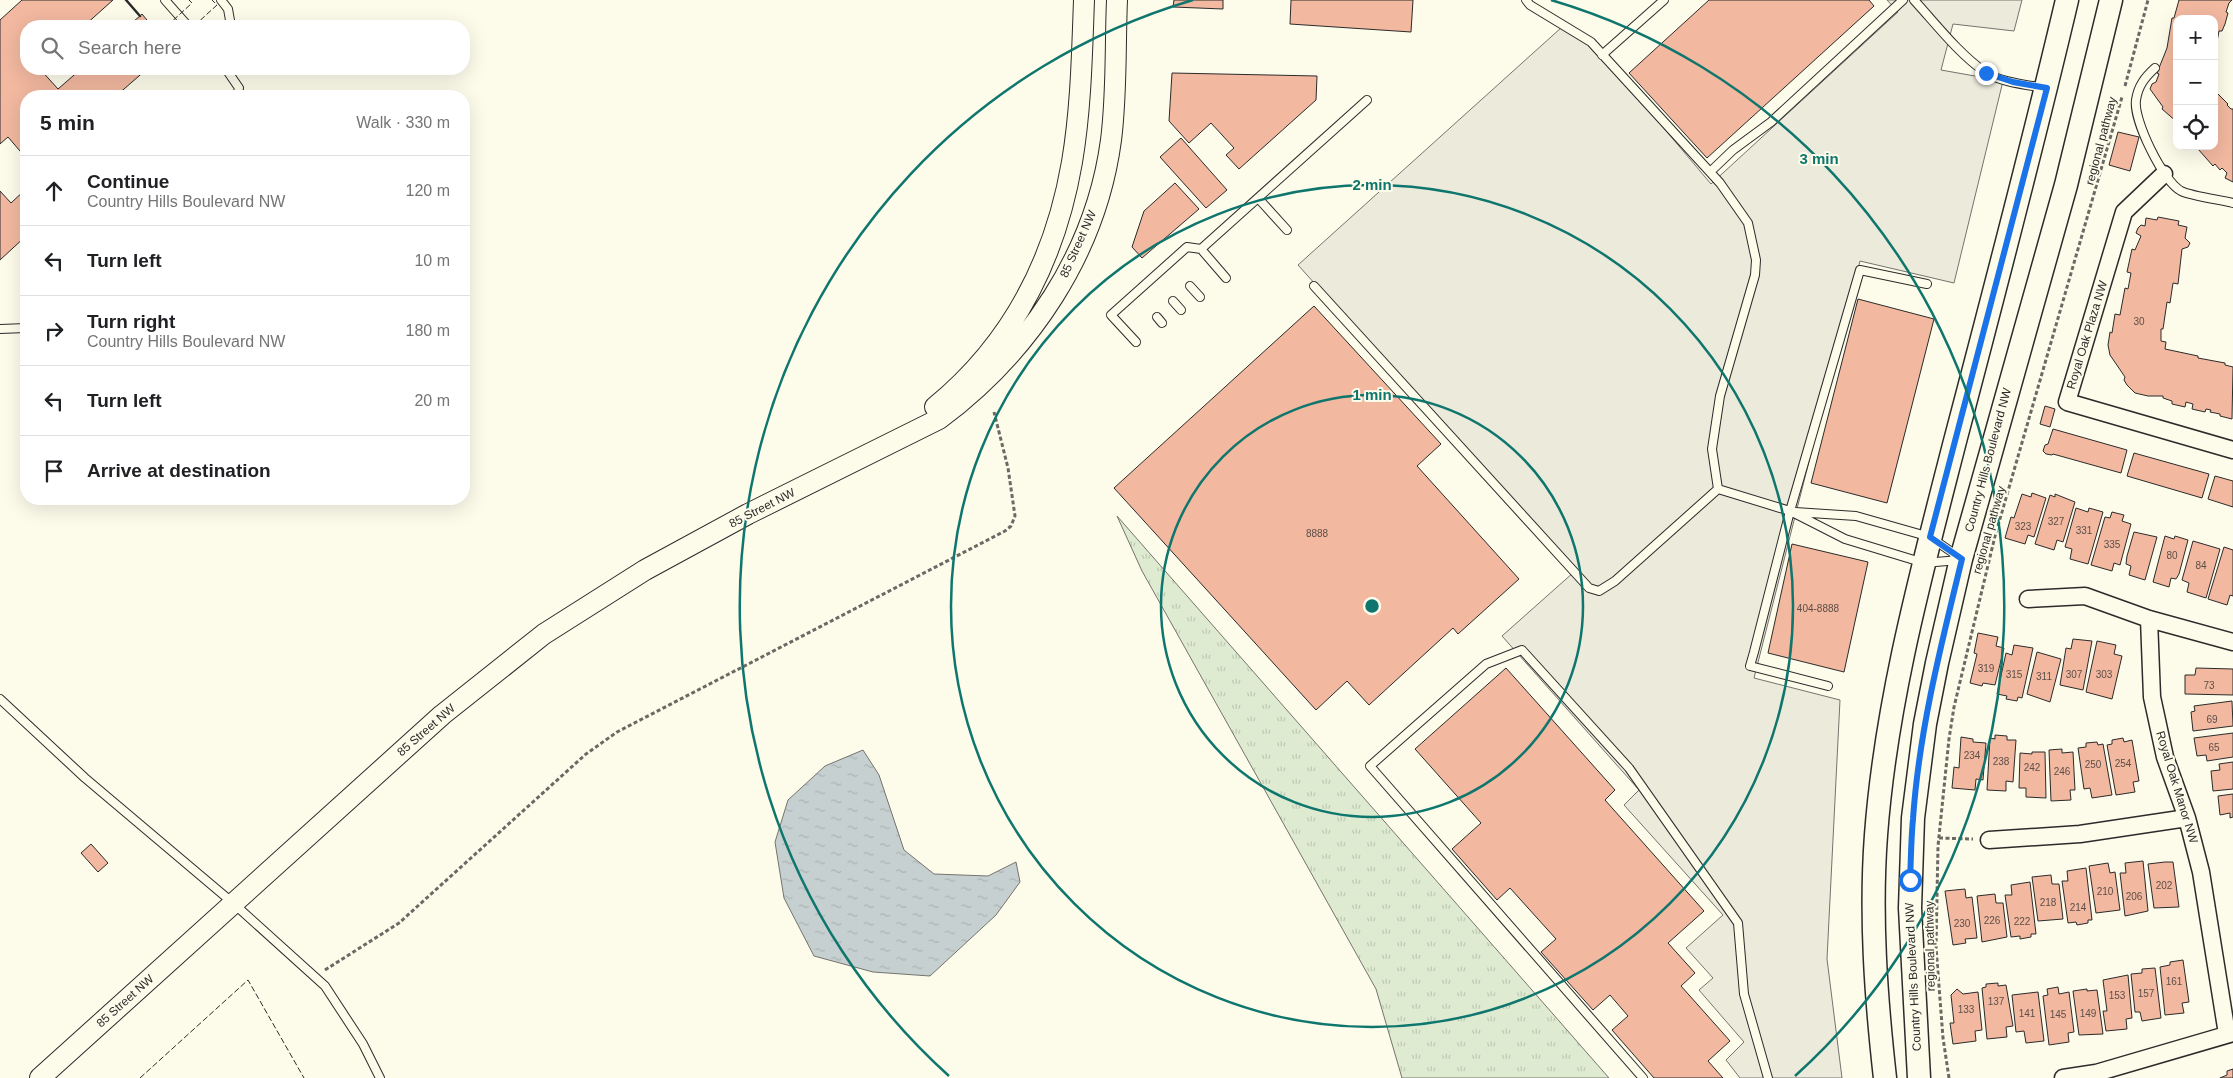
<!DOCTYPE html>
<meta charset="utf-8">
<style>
body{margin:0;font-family:Helvetica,sans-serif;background:#f6f6f6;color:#202124}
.controls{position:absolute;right:15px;top:15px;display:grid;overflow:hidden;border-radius:10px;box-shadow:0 5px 20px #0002}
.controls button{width:45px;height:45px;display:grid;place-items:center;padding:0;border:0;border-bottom:1px solid #e0e0e0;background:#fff;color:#202124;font:25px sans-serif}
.stop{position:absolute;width:15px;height:15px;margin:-11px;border:4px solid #1a73e8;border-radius:50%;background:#fff}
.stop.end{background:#1a73e8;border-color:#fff;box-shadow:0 1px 5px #0008}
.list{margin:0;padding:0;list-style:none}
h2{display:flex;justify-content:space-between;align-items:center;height:65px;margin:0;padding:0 20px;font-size:21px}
h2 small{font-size:16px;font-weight:400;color:#757577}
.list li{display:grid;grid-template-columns:32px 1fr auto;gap:15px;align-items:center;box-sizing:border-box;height:70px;padding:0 20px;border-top:1px solid #e0e0e0}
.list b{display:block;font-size:19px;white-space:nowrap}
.list p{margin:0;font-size:16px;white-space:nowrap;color:#757577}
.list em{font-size:16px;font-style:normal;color:#757577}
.icon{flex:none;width:28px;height:28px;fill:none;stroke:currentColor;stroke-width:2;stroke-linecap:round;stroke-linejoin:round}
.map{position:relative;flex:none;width:2233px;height:1078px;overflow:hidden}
.search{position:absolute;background:#fff;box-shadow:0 5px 20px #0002;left:20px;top:20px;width:450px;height:55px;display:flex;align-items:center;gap:12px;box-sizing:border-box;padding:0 18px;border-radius:20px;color:#757577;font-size:19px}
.panel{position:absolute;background:#fff;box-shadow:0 5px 20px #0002;left:20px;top:90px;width:450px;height:415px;border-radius:20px}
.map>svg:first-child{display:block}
.grass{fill:url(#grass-tufts);stroke:#74746e}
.parking{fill:#eceadb;stroke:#74746e}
.water{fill:url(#water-ripples);stroke:#74746e}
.building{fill:#f2b8a0;stroke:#2b2b2b}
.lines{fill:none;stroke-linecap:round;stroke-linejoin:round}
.service-casing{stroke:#2b2b2b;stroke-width:10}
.minor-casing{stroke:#2b2b2b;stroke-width:19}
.tertiary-casing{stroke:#2b2b2b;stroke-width:22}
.secondary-casing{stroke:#2b2b2b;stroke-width:25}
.path{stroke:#6a6964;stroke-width:3;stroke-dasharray:4 2.5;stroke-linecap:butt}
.service{stroke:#fdfbea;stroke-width:8}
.minor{stroke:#fdfbea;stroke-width:16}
.tertiary{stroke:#fdfbea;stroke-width:20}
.secondary{stroke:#fdfbea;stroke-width:22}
.fence{stroke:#2b2b2b;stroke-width:1;stroke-dasharray:6 2.5;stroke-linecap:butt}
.wall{stroke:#2b2b2b;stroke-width:2.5}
.route{stroke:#1a73e8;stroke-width:6}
.ring{fill:none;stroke:#0f766e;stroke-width:2.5}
.labels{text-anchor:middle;stroke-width:4;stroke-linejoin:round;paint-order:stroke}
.number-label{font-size:10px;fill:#5d4e48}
.street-label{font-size:12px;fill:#2b2b2b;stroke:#fdfbea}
.centre{fill:#0f766e;stroke:#fdfbea;stroke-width:2.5}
.ring-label{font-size:15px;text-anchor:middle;font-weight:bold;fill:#0f766e;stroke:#fdfbea;stroke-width:4;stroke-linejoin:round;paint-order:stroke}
</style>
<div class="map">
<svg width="2233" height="1078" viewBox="0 0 2233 1078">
<defs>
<pattern id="grass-tufts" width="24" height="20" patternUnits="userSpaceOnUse" patternTransform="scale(1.25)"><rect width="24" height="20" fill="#deebd1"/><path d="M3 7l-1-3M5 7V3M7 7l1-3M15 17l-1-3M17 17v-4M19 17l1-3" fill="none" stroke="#bfcab4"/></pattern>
<pattern id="water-ripples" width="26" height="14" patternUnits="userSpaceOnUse" patternTransform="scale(1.25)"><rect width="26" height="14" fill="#c7d0d0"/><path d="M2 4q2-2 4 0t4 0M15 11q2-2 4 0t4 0" fill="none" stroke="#abb3b3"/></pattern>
</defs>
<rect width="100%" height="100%" fill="#fdfbea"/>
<path class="grass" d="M 1117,516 L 1609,1078 L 1402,1078 L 1376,989 L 1142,571 Z"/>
<path class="parking" d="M 1887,0 L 2022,0 L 2014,31 L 1953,24 L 1941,70 L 2003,81 L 1954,283 L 1860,261 L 1754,678 L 1840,700 L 1827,959 L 1842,1078 L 1740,1078 L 1726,1060 L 1744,1042 L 1699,990 L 1713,978 L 1686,948 L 1723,915 L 1624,805 L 1639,790 L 1502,636 L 1574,572 L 1298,265 L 1562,27 L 1591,42 L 1711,184 L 1898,12 Z"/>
<path class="water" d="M 863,750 L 879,775 L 904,850 L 934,874 L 988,876 L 1016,862 L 1020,882 L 996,915 L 930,976 L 873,972 L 814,956 L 784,898 L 775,842 L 788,800 L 825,766 Z"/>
<path class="building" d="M 22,0 L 113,0 L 84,26 L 26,26 L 26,69 L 40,69 L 58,89 L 81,69 L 147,69 L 116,96 L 26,96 L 26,158 L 8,137 L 0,144 L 0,20 Z
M 1174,0 L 1223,0 L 1223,9 L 1173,7 Z
M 1291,0 L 1413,0 L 1411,32 L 1290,24 Z
M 1709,0 L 1869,0 L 1874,6 L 1707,158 L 1629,73 Z
M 2179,0 L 2232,0 L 2229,3 L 2226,12 L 2228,13 L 2225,24 L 2222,31 L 2219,31 L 2215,52 L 2214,19 L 2177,19 L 2177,122 L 2162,109 L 2163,107 L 2150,89 L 2152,84 L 2156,82 L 2159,74 L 2157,73 L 2167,48 L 2172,18 L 2174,18 Z
M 142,14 L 152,26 L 128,26 L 140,16 Z
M 1172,73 L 1317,76 L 1316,100 L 1239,169 L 1226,155 L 1234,148 L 1211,123 L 1189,143 L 1169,121 Z
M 2214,90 L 2228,104 L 2227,105 L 2231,109 L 2233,109 L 2233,182 L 2225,178 L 2227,173 L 2222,168 L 2220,170 L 2215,164 L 2213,166 L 2198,149 L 2199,146 L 2214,146 Z
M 2118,132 L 2139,137 L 2130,171 L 2109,165 Z
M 1181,138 L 1227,190 L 1206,208 L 1160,157 Z
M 1175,183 L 1199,209 L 1142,258 L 1132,247 L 1144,211 Z
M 26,189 L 26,236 L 0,260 L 0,191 L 11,203 Z
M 2158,217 L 2179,221 L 2178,225 L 2187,227 L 2185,238 L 2190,243 L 2188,247 L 2182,249 L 2178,284 L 2173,283 L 2170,303 L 2167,302 L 2163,329 L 2161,329 L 2161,341 L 2166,342 L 2165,349 L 2198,356 L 2198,358 L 2225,363 L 2225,365 L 2233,367 L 2232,419 L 2220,416 L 2220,414 L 2210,412 L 2211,410 L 2206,409 L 2205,412 L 2192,409 L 2193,404 L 2186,402 L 2185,407 L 2172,404 L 2172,401 L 2163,398 L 2163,396 L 2148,396 L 2135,393 L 2127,385 L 2124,380 L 2125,377 L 2110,355 L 2108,345 L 2110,332 L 2112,333 L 2115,314 L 2120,315 L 2125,288 L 2128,289 L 2131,273 L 2127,272 L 2132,249 L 2135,250 L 2141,236 L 2136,233 L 2138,228 L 2141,225 L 2145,226 L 2146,218 L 2157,220 Z
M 1858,299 L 1934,319 L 1887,503 L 1811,483 Z
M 1314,306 L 1441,444 L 1417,466 L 1519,579 L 1458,634 L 1453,628 L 1369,705 L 1347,681 L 1316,710 L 1114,488 Z
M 2045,406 L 2055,409 L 2050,427 L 2040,424 Z
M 2053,429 L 2127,450 L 2121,473 L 2053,454 L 2052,455 L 2046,454 L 2043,451 L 2045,445 L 2048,444 Z
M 2134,453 L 2209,474 L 2202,498 L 2127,476 Z
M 2215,476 L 2233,481 L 2233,507 L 2208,499 Z
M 2032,493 L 2046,498 L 2034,537 L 2028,535 L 2025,544 L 2005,538 L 2011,517 L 2014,518 L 2022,494 L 2031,497 Z
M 2055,494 L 2075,502 L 2063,542 L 2057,540 L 2054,550 L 2035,544 L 2050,495 L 2055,497 Z
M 2076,508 L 2088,512 L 2089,508 L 2103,512 L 2088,564 L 2070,559 L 2072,549 L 2065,547 Z
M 2112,512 L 2124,515 L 2122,521 L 2131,524 L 2120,565 L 2114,563 L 2112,571 L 2091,565 L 2105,517 L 2110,518 Z
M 2134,532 L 2157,537 L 2145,580 L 2129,575 L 2131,566 L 2126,564 L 2127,556 Z
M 2165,536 L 2174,539 L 2175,536 L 2188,540 L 2179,574 L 2176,579 L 2171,578 L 2169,587 L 2153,582 Z
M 2193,541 L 2220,549 L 2206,598 L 2187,592 L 2189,583 L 2182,580 Z
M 1792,544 L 1868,562 L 1844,672 L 1768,653 Z
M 2224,547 L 2233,550 L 2233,596 L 2230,595 L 2227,605 L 2208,599 Z
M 1978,633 L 1998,637 L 1996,646 L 2004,648 L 1995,685 L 1983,683 L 1982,686 L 1970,683 L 1977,654 L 1974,653 Z
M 2073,639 L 2092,641 L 2083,690 L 2060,685 L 2066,648 L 2071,649 Z
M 2097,641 L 2116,645 L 2114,654 L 2122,656 L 2112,699 L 2086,692 Z
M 2014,645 L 2033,648 L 2022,698 L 2018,697 L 2017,701 L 2006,699 L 2007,696 L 1997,694 L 2006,653 L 2012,655 Z
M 2037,652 L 2061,659 L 2050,702 L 2027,694 Z
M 1506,668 L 1615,790 L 1605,800 L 1704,911 L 1668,943 L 1695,973 L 1681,986 L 1730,1041 L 1708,1061 L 1723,1078 L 1654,1078 L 1612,1030 L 1628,1016 L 1610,995 L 1593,1010 L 1541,952 L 1556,939 L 1510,888 L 1497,900 L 1452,849 L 1481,823 L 1415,749 Z
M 2196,668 L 2233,669 L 2233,695 L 2185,694 L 2185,675 L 2195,675 Z
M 2232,701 L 2233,726 L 2193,731 L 2191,712 L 2195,711 L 2194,706 Z
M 2233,733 L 2233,757 L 2207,761 L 2206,755 L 2197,756 L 2194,738 Z
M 1995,735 L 2007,736 L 2007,740 L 2016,740 L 2013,782 L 2006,781 L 2006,791 L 1987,790 L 1990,738 L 1995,739 Z
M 1961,737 L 1973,739 L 1973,742 L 1986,743 L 1983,780 L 1976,779 L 1975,790 L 1952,788 L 1954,767 L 1959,768 Z
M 2123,738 L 2124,742 L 2132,740 L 2139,781 L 2133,782 L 2135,792 L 2116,795 L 2107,745 L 2112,744 L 2112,740 Z
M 2097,742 L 2098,745 L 2103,744 L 2112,795 L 2092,798 L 2090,788 L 2084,789 L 2078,748 L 2086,747 L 2086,743 Z
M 2062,749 L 2062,753 L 2073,752 L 2075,790 L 2070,790 L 2071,800 L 2051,801 L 2049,750 Z
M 2032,752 L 2045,752 L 2046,798 L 2026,797 L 2026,788 L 2019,788 L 2020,753 L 2032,754 Z
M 2233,762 L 2233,789 L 2213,791 L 2211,771 L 2220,770 L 2219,764 Z
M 2233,794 L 2233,817 L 2230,818 L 2230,813 L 2220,815 L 2218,796 Z
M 91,844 L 108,863 L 98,872 L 81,853 Z
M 2143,861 L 2148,911 L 2125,916 L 2120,873 L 2126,873 L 2125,863 Z
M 2165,862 L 2173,862 L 2179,907 L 2154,908 L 2148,864 Z
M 2108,863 L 2110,873 L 2115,872 L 2120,910 L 2096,913 L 2089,866 Z
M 2086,868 L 2092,920 L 2088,920 L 2088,923 L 2077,925 L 2076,922 L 2068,923 L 2062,881 L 2068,881 L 2067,871 Z
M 2051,875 L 2052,884 L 2059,884 L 2063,919 L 2038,921 L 2032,877 Z
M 2030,882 L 2036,934 L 2031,934 L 2031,937 L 2020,939 L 2020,936 L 2011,937 L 2005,895 L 2012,895 L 2011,885 Z
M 1965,889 L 1966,898 L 1972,897 L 1977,938 L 1965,939 L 1966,943 L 1953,945 L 1945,891 Z
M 1995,894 L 1996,903 L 2003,903 L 2007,937 L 1982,942 L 1977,896 Z
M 2183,960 L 2189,1002 L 2182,1003 L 2184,1013 L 2165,1015 L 2160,967 L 2170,965 L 2170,962 Z
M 2155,968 L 2161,1018 L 2142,1021 L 2140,1012 L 2135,1012 L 2131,974 L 2142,973 L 2142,969 Z
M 2128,975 L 2132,1018 L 2126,1019 L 2127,1029 L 2106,1031 L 2103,1011 L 2107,1011 L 2103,980 Z
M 1998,983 L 1998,986 L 2006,985 L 2013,1026 L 2006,1027 L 2007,1037 L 1987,1039 L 1982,988 L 1986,987 L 1986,984 Z
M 2058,987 L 2059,994 L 2069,992 L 2074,1032 L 2068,1033 L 2069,1042 L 2049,1045 L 2043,996 L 2048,995 L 2047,989 Z
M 1957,989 L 1963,994 L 1978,992 L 1982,1030 L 1975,1031 L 1976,1041 L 1953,1044 L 1950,1023 L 1954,1023 L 1951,995 Z
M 2087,989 L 2087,991 L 2097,990 L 2103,1034 L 2079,1035 L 2073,991 Z
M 2038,992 L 2044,1041 L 2026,1043 L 2024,1031 L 2016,1032 L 2012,995 Z
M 2233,1069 L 2233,1078 L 2220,1078 L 2227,1075 L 2227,1071 Z"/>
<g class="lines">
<defs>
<path id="service" d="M 165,0 L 188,26
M 221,0 L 228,9 L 231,26
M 1526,0 L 1530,5 L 1591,42 L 1720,183 L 1748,223 L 1756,260 L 1755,275 L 1720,396 L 1712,449 L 1718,489
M 1914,0 C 1936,24 1958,53 1985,72 C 1999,82 2028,85 2045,88
M 1602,55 L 1664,0
M 2155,68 C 2145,77 2138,86 2136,100 C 2133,120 2163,181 2181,191 C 2191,196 2221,200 2233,203
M 226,69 L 239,88 L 237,96
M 1710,172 L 1733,150 L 1771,122 L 1903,0
M 1258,198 L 1287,230
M 1226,278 L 1201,249 L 1367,100
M 1190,286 L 1200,297
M 1314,286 L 1589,588 L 1599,591 L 1615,581 L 1718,489
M 1173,301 L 1181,310
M 1157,317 L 1162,323
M 0,329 L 26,328
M 1136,342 L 1111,315 L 1187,247 L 1201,249
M 1718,489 L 1790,511 L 1845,539 L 1924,563 L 1959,560
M 1795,512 L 1856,516 L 1930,537 L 1959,557
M 1828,686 L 1750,666 L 1754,652 L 1790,511 L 1860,270 L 1927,284
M 0,699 L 85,778 L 233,903 L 325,986 L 363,1044 L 380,1078
M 1643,1078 L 1370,766 L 1486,664 L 1522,650 L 1629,768 L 1738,923 L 1744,994 L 1768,1078"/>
<path id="minor" d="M 2164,174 L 2124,212 L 2067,402 L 2233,450
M 2028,599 L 2085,596 L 2149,619 L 2233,642
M 2149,619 L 2152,697 L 2165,757 L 2187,818 L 2201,872 L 2227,1034
M 1989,840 L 2080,834 L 2187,818
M 2063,1078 L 2096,1073 L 2233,1033"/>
<path id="tertiary" d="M 935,407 C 1012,344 1055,261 1072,162 C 1081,109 1082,54 1084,0
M 40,1078 L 442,715 L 544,634 L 645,570 L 748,514 L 939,419 C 1029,352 1096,253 1111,140 C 1117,94 1115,46 1117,0"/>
<path id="secondary" d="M 1885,1078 C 1876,998 1870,916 1876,835 C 1886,702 1921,574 1954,445 C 1993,297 2032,149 2067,0
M 1919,1078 L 1910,908 L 1913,818 L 1925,724 L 1937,663 L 1961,559 L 2066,185 L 2111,0"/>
</defs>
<use href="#service" class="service-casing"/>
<use href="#minor" class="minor-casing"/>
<use href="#tertiary" class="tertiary-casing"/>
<use href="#secondary" class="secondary-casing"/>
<path class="path" d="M 2125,86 L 2148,0
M 1939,838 L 1973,839
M 325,970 L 399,923 L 586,754 L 617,732 L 1005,531 L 1011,526 L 1015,516 L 1008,468 L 994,412
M 1949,1078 L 1943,1038 L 1936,947 L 1938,846 L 1949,739 L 1954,707 L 1995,536 L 2122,97"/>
<use href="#service" class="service"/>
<use href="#minor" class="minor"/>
<use href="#tertiary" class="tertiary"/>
<use href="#secondary" class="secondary"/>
<path class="fence" d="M 167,26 L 192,3 L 189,0
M 194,26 L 217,5 L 212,0
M 140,1078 L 248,980 L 304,1078"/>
<path class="wall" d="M 126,0 L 140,16"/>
</g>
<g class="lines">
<path class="route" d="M 1910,880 C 1911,860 1911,839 1913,819 C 1919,731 1941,645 1962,559 L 1930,537 L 2047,88 L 2013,82 L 1986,73"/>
</g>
<g class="ring">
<circle cx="1372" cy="606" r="211"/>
<circle cx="1372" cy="606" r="421"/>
<path d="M949 1076A632 632 0 0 1 1193 0M1551 0A632 632 0 0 1 1795 1076"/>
</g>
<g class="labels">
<g class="number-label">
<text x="2139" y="325">30</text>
<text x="2056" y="525">327</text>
<text x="2023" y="530">323</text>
<text x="2084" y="534">331</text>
<text x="1317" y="537">8888</text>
<text x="2112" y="548">335</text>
<text x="2172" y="559">80</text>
<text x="2201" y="569">84</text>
<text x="1818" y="612">404-8888</text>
<text x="1986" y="672">319</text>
<text x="2014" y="678">315</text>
<text x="2074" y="678">307</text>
<text x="2104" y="678">303</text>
<text x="2044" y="680">311</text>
<text x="2209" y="689">73</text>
<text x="2212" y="723">69</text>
<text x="2214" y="751">65</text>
<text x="1972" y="759">234</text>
<text x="2001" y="765">238</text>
<text x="2123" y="767">254</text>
<text x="2093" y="768">250</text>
<text x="2032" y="771">242</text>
<text x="2062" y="775">246</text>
<text x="2164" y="889">202</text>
<text x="2105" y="895">210</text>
<text x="2134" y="900">206</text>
<text x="2048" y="906">218</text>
<text x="2078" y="911">214</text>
<text x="1992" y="924">226</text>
<text x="2022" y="925">222</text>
<text x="1962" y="927">230</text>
<text x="2174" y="985">161</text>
<text x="2146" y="997">157</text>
<text x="2117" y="999">153</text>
<text x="1996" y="1005">137</text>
<text x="1966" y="1013">133</text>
<text x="2027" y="1017">141</text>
<text x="2088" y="1017">149</text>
<text x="2058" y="1018">145</text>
</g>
<g class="street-label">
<text transform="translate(2101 141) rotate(-75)" y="4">regional pathway</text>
<text transform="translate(1078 244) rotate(-66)" y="4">85 Street NW</text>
<text transform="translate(2087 335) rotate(-73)" y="4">Royal Oak Plaza NW</text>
<text transform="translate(1988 460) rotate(-75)" y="4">Country Hills Boulevard NW</text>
<text transform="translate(762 508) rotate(-27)" y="4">85 Street NW</text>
<text transform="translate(1989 530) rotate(-74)" y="4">regional pathway</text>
<text transform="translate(426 730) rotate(-41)" y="4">85 Street NW</text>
<text transform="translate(2177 787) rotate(73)" y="4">Royal Oak Manor NW</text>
<text transform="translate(1930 946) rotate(-91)" y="4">regional pathway</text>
<text transform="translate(1913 977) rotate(-93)" y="4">Country Hills Boulevard NW</text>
<text transform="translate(125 1001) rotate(-42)" y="4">85 Street NW</text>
</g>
</g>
<circle cx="1372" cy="606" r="8" class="centre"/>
<g class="ring-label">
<text x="1819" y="164">3 min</text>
<text x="1372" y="190">2 min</text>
<text x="1372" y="400">1 min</text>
</g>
</svg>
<div class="controls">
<button>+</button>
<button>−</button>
<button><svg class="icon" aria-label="locate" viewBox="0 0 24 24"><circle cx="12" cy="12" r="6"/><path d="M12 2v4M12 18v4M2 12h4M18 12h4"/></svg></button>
</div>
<div class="stop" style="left:1910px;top:880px"></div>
<div class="stop end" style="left:1986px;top:73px"></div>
<div class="search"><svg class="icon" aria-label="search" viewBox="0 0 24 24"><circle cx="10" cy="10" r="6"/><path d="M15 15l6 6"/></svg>Search here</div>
<section class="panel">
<h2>5 min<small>Walk · 330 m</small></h2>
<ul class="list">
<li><svg class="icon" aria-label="ahead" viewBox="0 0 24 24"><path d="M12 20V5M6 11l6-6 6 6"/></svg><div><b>Continue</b><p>Country Hills Boulevard NW</p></div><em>120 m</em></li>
<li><svg class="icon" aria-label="left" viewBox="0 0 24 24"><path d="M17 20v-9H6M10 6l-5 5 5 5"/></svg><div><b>Turn left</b></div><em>10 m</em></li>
<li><svg class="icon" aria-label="right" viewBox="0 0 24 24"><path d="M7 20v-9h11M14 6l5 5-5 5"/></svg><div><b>Turn right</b><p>Country Hills Boulevard NW</p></div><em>180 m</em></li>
<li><svg class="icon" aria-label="left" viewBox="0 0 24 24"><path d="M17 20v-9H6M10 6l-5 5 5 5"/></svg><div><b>Turn left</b></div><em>20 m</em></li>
<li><svg class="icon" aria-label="arrive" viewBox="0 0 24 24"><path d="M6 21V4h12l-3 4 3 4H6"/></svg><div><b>Arrive at destination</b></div></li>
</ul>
</section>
</div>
